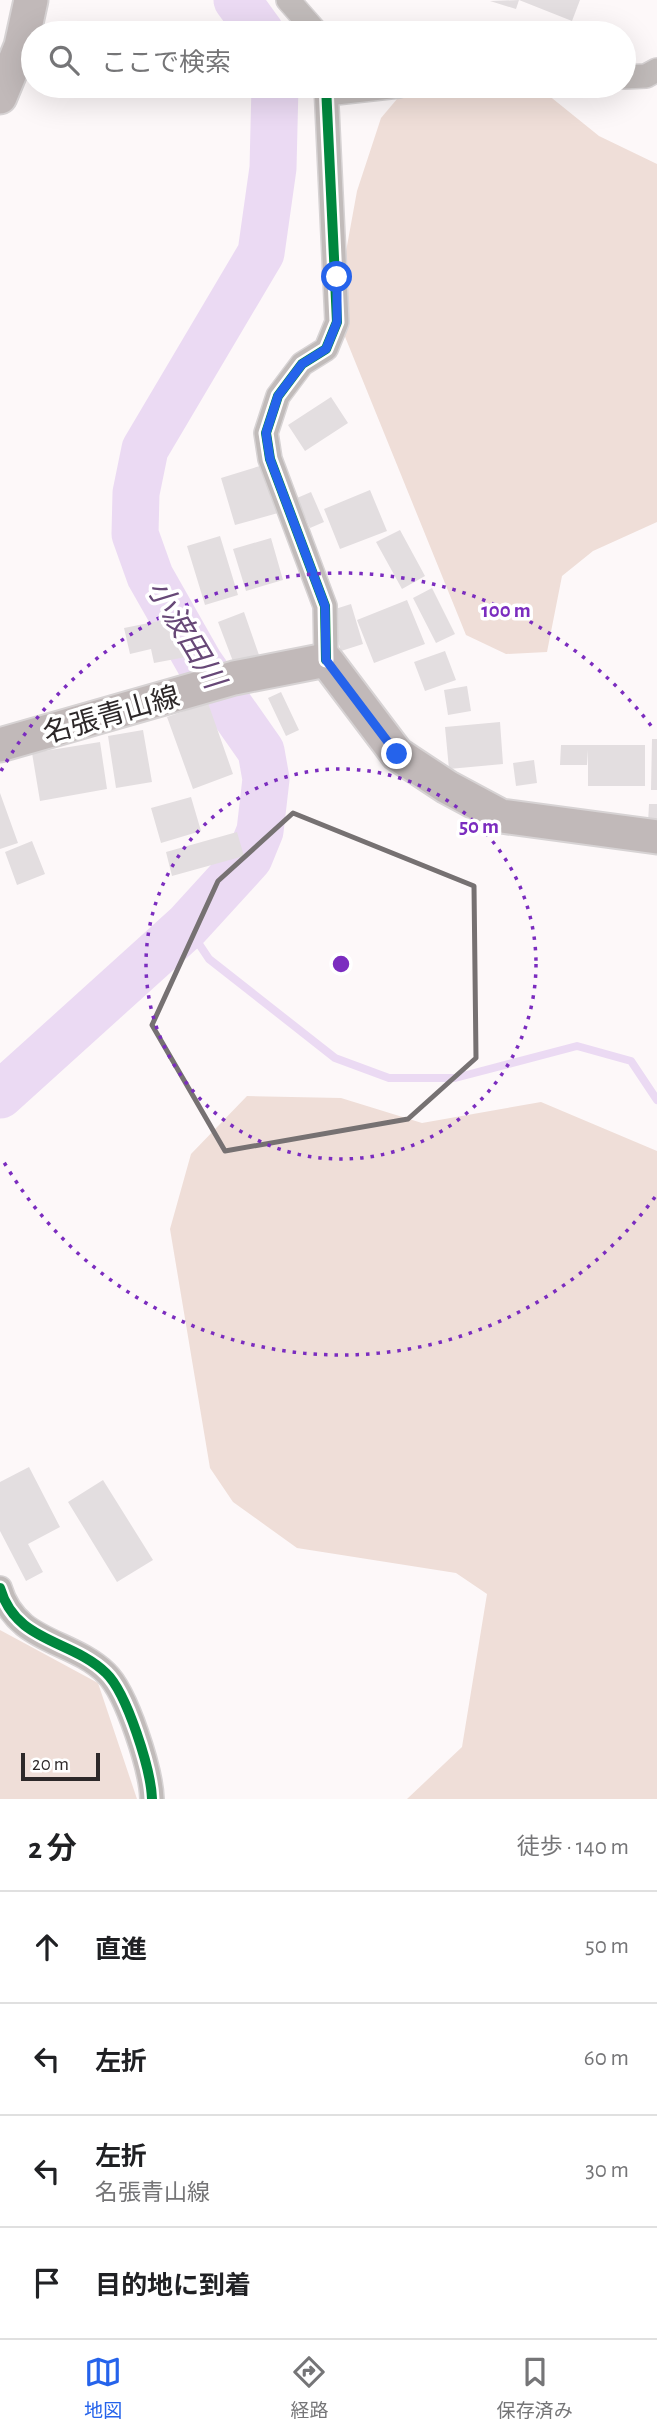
<!DOCTYPE html>
<html lang="ja">
<meta charset="utf-8">
<style>
body{margin:0;font-family:"Alegreya Sans","Noto Sans JP",sans-serif;background:#f2f2f2;color:#202124}
.scale{position:absolute;left:21px;bottom:18px;width:79px;box-sizing:border-box;padding-left:7px;border:4px solid #2d2829;border-top:0;font-size:19px;line-height:24px;white-space:nowrap;color:#2d2829;-webkit-text-stroke:5px #fff;paint-order:stroke}
.stop{position:absolute;width:21px;height:21px;margin:-16px;border:5px solid #2563eb;border-radius:50%;background:#fff}
.stop.end{background:#2563eb;border-color:#fff;box-shadow:0 2px 7px #0008}
.list{margin:0;padding:0;list-style:none}
h2{display:flex;justify-content:space-between;align-items:center;height:91px;margin:0;padding:0 28px;font-size:30px}
h2 small{font-size:23px;font-weight:400;color:#757577}
.list li{display:grid;grid-template-columns:46px 1fr auto;gap:21px;align-items:center;box-sizing:border-box;height:112px;padding:0 28px;border-top:2px solid #e0e0e0}
.list b{display:block;font-size:26px;white-space:nowrap}
.list p{margin:0;font-size:23px;white-space:nowrap;color:#757577}
.list em{font-size:23px;font-style:normal;color:#757577}
.icon{flex:none;width:38px;height:38px;fill:none;stroke:currentColor;stroke-width:2;stroke-linecap:round;stroke-linejoin:round}
.map{position:relative;flex:none;width:657px;height:1799px;overflow:hidden}
.search{position:absolute;background:#fff;box-shadow:0 7px 28px #0002;left:21px;right:21px;top:21px;height:77px;display:flex;align-items:center;gap:18px;box-sizing:border-box;padding:0 24px;border-radius:38px;color:#757577;font-size:26px}
.sheet{height:539px;background:#fff}
nav{display:flex;justify-content:space-around;align-items:center;box-sizing:border-box;height:98px;border-top:2px solid #e0e0e0;background:#fff;font-size:19px;color:#757577}
nav a{display:grid;justify-items:center;gap:4px}
nav .on{color:#2563eb}
.map>svg:first-child{display:block}
.green{fill:#efded8}
.lines{fill:none;stroke-linecap:round;stroke-linejoin:round}
.stream{stroke:#ebdaf3;stroke-width:8}
.river{stroke:#ebdaf3;stroke-width:47}
.building{fill:#e3dee0}
.minor-casing{stroke:#d7d3d4;stroke-width:26}
.secondary-casing{stroke:#d7d3d4;stroke-width:37}
.minor{stroke:#c1bbba;stroke-width:23}
.secondary{stroke:#c1b9b9;stroke-width:33}
.cycleway-casing{stroke:#fff;stroke-width:15}
.cycleway{stroke:#00873e;stroke-width:10}
.route{stroke:#2563eb;stroke-width:9}
.marked{fill:none;stroke:#767172;stroke-width:5;stroke-linejoin:round}
.ring{fill:none;stroke:#7b2cbf;stroke-width:3.5;stroke-dasharray:3.5 7}
.labels{text-anchor:middle;stroke-width:7;stroke-linejoin:round;paint-order:stroke}
.street-label{font-size:28px;fill:#2d2829;stroke:#fff}
.water-label{font-size:30px;font-style:italic;fill:#674877;stroke:#fff}
.centre{fill:#7b2cbf;stroke:#fff;stroke-width:3.5}
.ring-label{font-size:21px;text-anchor:middle;font-weight:bold;fill:#7b2cbf;stroke:#fff;stroke-width:7;stroke-linejoin:round;paint-order:stroke}
</style>
<div class="map">
<svg width="657" height="1799" viewBox="0 0 657 1799">
<rect width="100%" height="100%" fill="#fdf8f9"/>
<path class="green" d="M 408,86 L 537,86 L 599,136 L 657,164 L 657,522 L 593,551 L 562,576 L 547,652 L 506,654 L 466,635 L 335,312 L 357,191 L 381,118 Z
M 247,1096 L 341,1098 L 422,1123 L 541,1102 L 657,1151 L 657,1799 L 407,1799 L 462,1747 L 487,1594 L 456,1573 L 297,1548 L 233,1502 L 210,1468 L 170,1229 L 191,1154 Z
M 0,1630 L 98,1683 L 137,1799 L 0,1799 Z"/>
<g class="lines">
<path class="stream" d="M 187,926 L 209,959 L 335,1058 L 389,1078 L 455,1078 L 577,1046 L 631,1061 L 657,1100"/>
<path class="river" d="M 237,0 L 261,33
M 0,1095 L 187,926 L 249,858 L 260,831 L 266,779 L 261,751 L 200,664 L 150,576 L 135,534 L 136,493 L 145,449 L 261,253 L 273,168 L 275,86"/>
</g>
<path class="building" d="M 519,0 L 580,0 L 572,21 L 519,0 L 516,9 L 490,1 Z
M 552,21 L 579,33 L 547,33 Z
M 80,86 L 122,86 L 118,98 Z
M 331,397 L 348,423 L 305,451 L 288,425 Z
M 263,465 L 278,513 L 235,525 L 221,478 Z
M 370,490 L 387,531 L 340,549 L 324,509 Z
M 311,492 L 324,522 L 310,528 L 297,498 Z
M 400,530 L 425,576 L 402,589 L 376,542 Z
M 220,536 L 238,595 L 205,605 L 187,546 Z
M 271,538 L 283,580 L 246,591 L 233,549 Z
M 432,588 L 455,634 L 436,643 L 413,598 Z
M 407,600 L 425,644 L 374,663 L 357,620 Z
M 351,604 L 363,644 L 341,651 L 329,611 Z
M 244,612 L 259,655 L 234,664 L 218,622 Z
M 169,619 L 174,643 L 183,642 L 186,657 L 154,663 L 151,649 L 130,654 L 124,628 Z
M 445,651 L 456,680 L 425,691 L 414,662 Z
M 467,686 L 471,711 L 448,715 L 444,690 Z
M 281,692 L 299,730 L 286,736 L 268,698 Z
M 208,703 L 233,774 L 193,789 L 167,717 Z
M 500,722 L 503,764 L 449,769 L 445,727 Z
M 143,730 L 152,782 L 116,788 L 108,736 Z
M 652,739 L 657,739 L 657,790 L 651,790 Z
M 100,742 L 107,789 L 40,801 L 32,753 Z
M 561,745 L 645,745 L 645,786 L 588,786 L 588,750 L 587,765 L 560,765 Z
M 534,760 L 537,783 L 516,786 L 513,763 Z
M 0,793 L 18,843 L 0,849 Z
M 191,797 L 201,831 L 161,843 L 151,808 Z
M 649,804 L 657,804 L 657,824 L 648,823 Z
M 237,832 L 244,856 L 172,876 L 166,852 Z
M 32,841 L 45,874 L 17,885 L 5,852 Z
M 29,1467 L 60,1527 L 28,1544 L 43,1572 L 26,1581 L 0,1531 L 0,1482 Z
M 103,1480 L 153,1560 L 117,1582 L 68,1502 Z"/>
<g class="lines">
<defs>
<path id="minor" d="M 288,0 L 317,33
M 624,77 L 646,76 L 657,70
M 326,86 L 337,322 L 326,349 L 302,364 L 278,396 L 266,433 L 270,459 L 325,606 L 326,660
M 327,94 L 399,86
M 0,1588 C 16,1643 71,1639 106,1673 C 127,1693 151,1770 152,1799"/>
<path id="secondary" d="M 0,97 L 21,46 L 31,0
M 0,745 L 234,678 L 326,660 L 397,754 L 447,787 L 501,816 L 657,837"/>
</defs>
<use href="#minor" class="minor-casing"/>
<use href="#secondary" class="secondary-casing"/>
<use href="#minor" class="minor"/>
<use href="#secondary" class="secondary"/>
<defs>
<path id="cycleway" d="M 326,86 L 337,322 L 326,349 L 302,364 L 278,396 L 266,433 L 270,459 L 325,606 L 326,660
M 0,1588 C 16,1643 71,1639 106,1673 C 127,1693 151,1770 152,1799"/>
</defs>
<use href="#cycleway" class="cycleway-casing"/>
<use href="#cycleway" class="cycleway"/>
</g>
<g class="lines">
<path class="route" d="M 337,277 L 337,322 L 326,349 L 302,364 L 278,396 L 266,433 L 270,459 L 325,606 L 326,660 L 397,754"/>
</g>
<path class="marked" d="M 293,813 L 474,886 L 476,1058 L 408,1119 L 225,1151 L 152,1025 L 218,881 Z"/>
<g class="ring">
<circle cx="341" cy="964" r="195"/>
<path d="M655 1197A391 391 0 0 1 1 1157M1 771A391 391 0 0 1 655 731"/>
</g>
<g class="labels">
<g class="street-label">
<text transform="translate(111 714) rotate(-16)" y="10">名張青山線</text>
</g>
<g class="water-label">
<text transform="translate(186 634) rotate(59)" y="10">小波田川</text>
</g>
</g>
<circle cx="341" cy="964" r="10" class="centre"/>
<g class="ring-label">
<text x="506" y="617">100 m</text>
<text x="479" y="833">50 m</text>
</g>
</svg>
<div class="scale">20 m</div>
<div class="stop" style="left:337px;top:277px"></div>
<div class="stop end" style="left:397px;top:754px"></div>
<div class="search"><svg class="icon" aria-label="search" viewBox="0 0 24 24"><circle cx="10" cy="10" r="6"/><path d="M15 15l6 6"/></svg>ここで検索</div>
</div>
<section class="sheet">
<h2>2 分<small>徒歩 · 140 m</small></h2>
<ul class="list">
<li><svg class="icon" aria-label="ahead" viewBox="0 0 24 24"><path d="M12 20V5M6 11l6-6 6 6"/></svg><div><b>直進</b></div><em>50 m</em></li>
<li><svg class="icon" aria-label="left" viewBox="0 0 24 24"><path d="M17 20v-9H6M10 6l-5 5 5 5"/></svg><div><b>左折</b></div><em>60 m</em></li>
<li><svg class="icon" aria-label="left" viewBox="0 0 24 24"><path d="M17 20v-9H6M10 6l-5 5 5 5"/></svg><div><b>左折</b><p>名張青山線</p></div><em>30 m</em></li>
<li><svg class="icon" aria-label="arrive" viewBox="0 0 24 24"><path d="M6 21V4h12l-3 4 3 4H6"/></svg><div><b>目的地に到着</b></div></li>
</ul>
</section>
<nav>
<a class="on"><svg class="icon" aria-label="map" viewBox="0 0 24 24"><path d="M3 6l6-2 6 2 6-2v14l-6 2-6-2-6 2zM9 4v14M15 6v14"/></svg>地図</a>
<a><svg class="icon" aria-label="directions" viewBox="0 0 24 24"><path d="M12 3l9 9-9 9-9-9zM9 14v-3h6M13 9l2 2-2 2"/></svg>経路</a>
<a><svg class="icon" aria-label="saved" viewBox="0 0 24 24"><path d="M7 4h10v16l-5-4-5 4z"/></svg>保存済み</a>
</nav>
